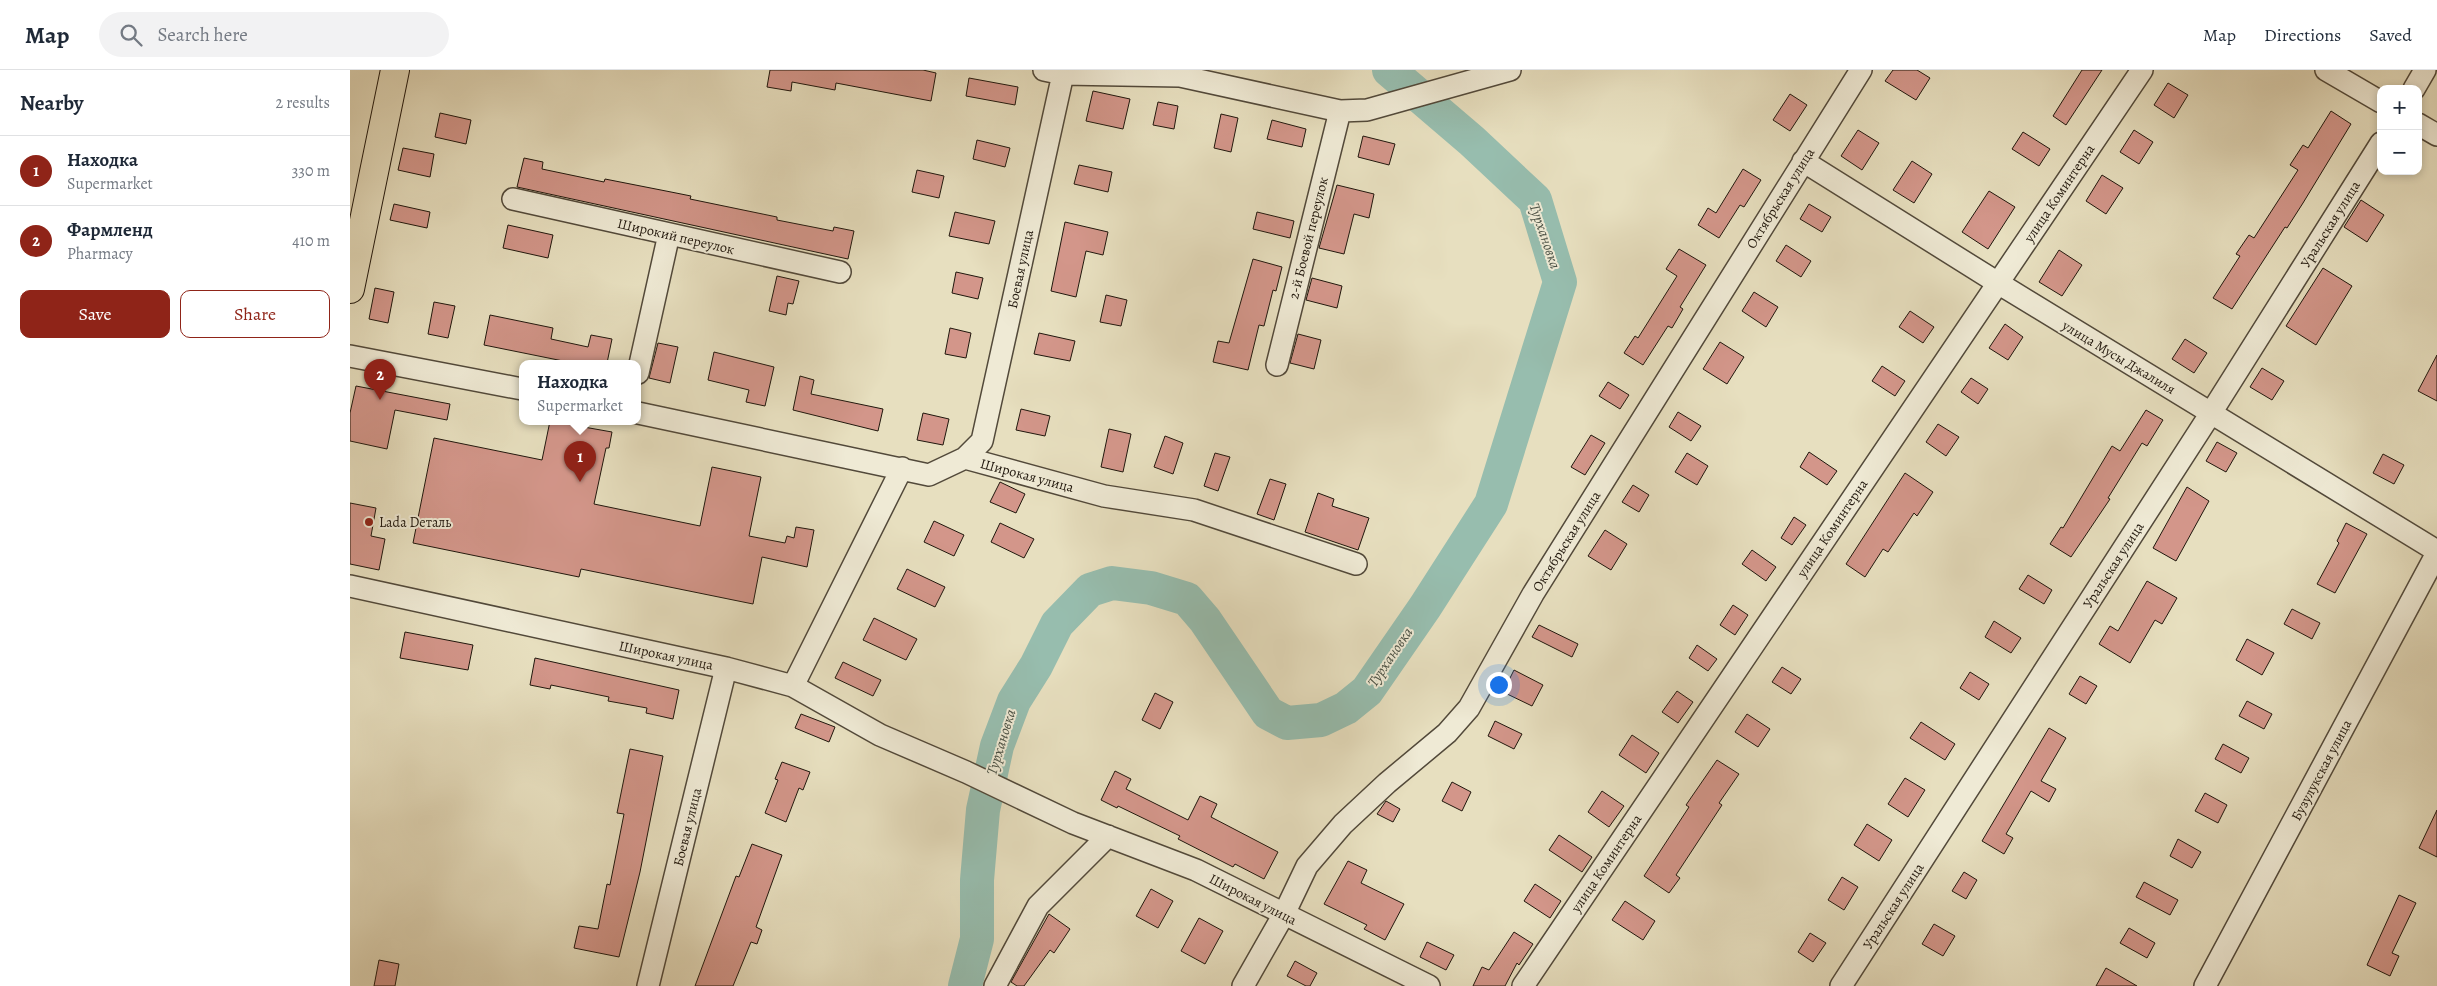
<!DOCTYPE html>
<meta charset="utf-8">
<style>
body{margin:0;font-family:Alegreya,serif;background:#f2f2f3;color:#1f2937}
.controls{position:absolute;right:15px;top:15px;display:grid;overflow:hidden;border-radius:10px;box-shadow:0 2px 8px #0003}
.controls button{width:45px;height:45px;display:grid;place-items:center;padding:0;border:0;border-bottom:1px solid #e0e1e3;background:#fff;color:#1f2937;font:25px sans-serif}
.you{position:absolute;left:1148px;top:614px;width:18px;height:18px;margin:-12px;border:4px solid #fff;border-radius:50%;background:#1a73e8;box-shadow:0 0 0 8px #1a73e833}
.badge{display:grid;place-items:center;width:32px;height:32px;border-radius:50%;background:#8f2418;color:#fff;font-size:16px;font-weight:700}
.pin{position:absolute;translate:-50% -41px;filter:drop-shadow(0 1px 2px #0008)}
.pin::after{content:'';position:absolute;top:26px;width:18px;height:15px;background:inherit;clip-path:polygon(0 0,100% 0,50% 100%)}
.popup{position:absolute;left:169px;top:290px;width:122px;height:65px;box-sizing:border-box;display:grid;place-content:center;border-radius:10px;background:#fff;filter:drop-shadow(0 1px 4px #0005);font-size:16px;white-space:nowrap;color:#747a83}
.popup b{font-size:19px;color:#1f2937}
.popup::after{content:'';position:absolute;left:50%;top:100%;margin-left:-10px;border:10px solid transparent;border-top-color:#fff}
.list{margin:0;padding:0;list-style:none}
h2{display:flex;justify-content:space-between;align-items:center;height:65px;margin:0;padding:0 20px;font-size:21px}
h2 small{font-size:16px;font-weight:400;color:#747a83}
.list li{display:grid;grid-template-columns:32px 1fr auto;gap:15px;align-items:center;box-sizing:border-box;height:70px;padding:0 20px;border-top:1px solid #e0e1e3}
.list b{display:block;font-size:19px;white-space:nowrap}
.list p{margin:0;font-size:16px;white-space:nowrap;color:#747a83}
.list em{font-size:16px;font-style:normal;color:#747a83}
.actions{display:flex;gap:10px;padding:15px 20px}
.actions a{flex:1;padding:11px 0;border:1px solid #8f2418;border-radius:10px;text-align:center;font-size:18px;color:#8f2418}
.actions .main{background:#8f2418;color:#fff}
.icon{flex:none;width:28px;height:28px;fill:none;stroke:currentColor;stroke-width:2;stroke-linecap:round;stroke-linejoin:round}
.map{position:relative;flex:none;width:2087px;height:916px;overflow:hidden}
header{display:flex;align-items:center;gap:30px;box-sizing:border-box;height:70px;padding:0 25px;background:#fff;border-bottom:1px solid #e0e1e3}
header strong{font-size:24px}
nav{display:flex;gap:28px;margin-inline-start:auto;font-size:18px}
.search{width:350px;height:45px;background:#f2f2f3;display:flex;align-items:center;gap:12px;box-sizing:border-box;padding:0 18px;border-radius:28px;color:#747a83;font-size:19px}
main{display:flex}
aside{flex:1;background:#fff}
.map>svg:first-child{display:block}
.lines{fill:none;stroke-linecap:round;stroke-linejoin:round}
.river{stroke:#97bdae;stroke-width:34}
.building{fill:#d3968a;stroke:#20170d}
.minor-casing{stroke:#52493a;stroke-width:24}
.primary-casing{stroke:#20170d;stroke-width:30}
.minor{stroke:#efead5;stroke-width:21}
.primary{stroke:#e7dfbf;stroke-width:28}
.poi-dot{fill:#8f2418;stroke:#efead5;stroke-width:2}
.labels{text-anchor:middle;stroke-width:4;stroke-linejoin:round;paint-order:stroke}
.street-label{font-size:14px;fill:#20170d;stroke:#efead5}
.poi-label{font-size:14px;fill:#20170d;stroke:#efead5;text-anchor:start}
.water-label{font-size:15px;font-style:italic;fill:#4a5145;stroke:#efead5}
</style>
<header>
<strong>Map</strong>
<div class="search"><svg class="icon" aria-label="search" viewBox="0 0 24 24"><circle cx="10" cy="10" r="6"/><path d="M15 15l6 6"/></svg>Search here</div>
<nav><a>Map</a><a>Directions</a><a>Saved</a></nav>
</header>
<main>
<aside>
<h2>Nearby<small>2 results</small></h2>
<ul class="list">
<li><span class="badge">1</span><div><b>Находка</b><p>Supermarket</p></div><em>330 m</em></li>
<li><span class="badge">2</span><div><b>Фармленд</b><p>Pharmacy</p></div><em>410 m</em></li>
</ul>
<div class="actions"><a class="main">Save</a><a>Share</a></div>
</aside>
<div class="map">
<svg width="2087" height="916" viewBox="0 0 2087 916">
<rect width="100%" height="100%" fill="#e7dfbf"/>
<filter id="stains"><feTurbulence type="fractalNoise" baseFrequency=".004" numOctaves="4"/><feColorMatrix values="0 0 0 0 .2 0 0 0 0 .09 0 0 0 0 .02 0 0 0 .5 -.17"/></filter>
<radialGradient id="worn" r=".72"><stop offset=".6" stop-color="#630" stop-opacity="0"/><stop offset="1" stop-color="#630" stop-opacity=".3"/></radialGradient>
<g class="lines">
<path class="river" d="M 615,916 L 627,869 L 627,810 L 633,740 L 647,676 L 664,631 L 686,596 L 707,554 L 740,520 L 762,513 L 801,518 L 837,529 L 855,550 L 918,643 L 937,653 L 971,650 L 996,638 L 1017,621 L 1075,537 L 1141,434 L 1210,212 L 1185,130 L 1122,71 L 1039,0"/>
</g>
<path class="building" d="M 420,0 L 573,0 L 586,3 L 581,31 L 486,13 L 485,20 L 442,12 L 441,21 L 417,17 Z
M 1543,0 L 1567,0 L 1580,8 L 1566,30 L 1535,11 Z
M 1732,0 L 1752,0 L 1716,55 L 1703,46 Z
M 619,8 L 668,17 L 665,35 L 616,26 Z
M 1818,13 L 1838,25 L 1824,48 L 1804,35 Z
M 743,21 L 780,29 L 773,59 L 736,51 Z
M 1440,24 L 1457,35 L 1440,61 L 1423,50 Z
M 808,32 L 828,36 L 824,59 L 803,55 Z
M 1981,41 L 2001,54 L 1953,133 L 1937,158 L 1935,157 L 1882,239 L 1863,228 L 1890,186 L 1886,184 L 1899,165 L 1904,168 L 1948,100 L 1940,95 L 1953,75 L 1958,78 Z
M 90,43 L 121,50 L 116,74 L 85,67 Z
M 871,44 L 888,48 L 881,82 L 864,78 Z
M 922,50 L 956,59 L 952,77 L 917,69 Z
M 1508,60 L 1529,73 L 1512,100 L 1491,86 Z
M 1784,60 L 1803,72 L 1789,94 L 1770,82 Z
M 1673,62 L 1700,79 L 1689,96 L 1662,79 Z
M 1013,66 L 1045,74 L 1039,95 L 1008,87 Z
M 627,70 L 660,78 L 655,97 L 623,89 Z
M 53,78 L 84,84 L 80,107 L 48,100 Z
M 174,88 L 193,92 L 192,99 L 254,112 L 255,109 L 321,122 L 341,126 L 340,129 L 427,147 L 427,150 L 483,161 L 484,157 L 504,161 L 498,189 L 167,117 Z
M 1562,91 L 1582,104 L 1564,133 L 1543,120 Z
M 729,95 L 762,102 L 758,122 L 724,114 Z
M 1393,99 L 1411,110 L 1394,137 L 1390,135 L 1369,168 L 1348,155 L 1358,138 L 1366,143 Z
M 567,100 L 594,106 L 589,128 L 562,122 Z
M 1752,105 L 1773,118 L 1756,144 L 1736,131 Z
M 987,115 L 1024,124 L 1019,148 L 1004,144 L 994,184 L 969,178 Z
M 1639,121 L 1665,137 L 1638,179 L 1612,162 Z
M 2011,130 L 2034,145 L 2017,172 L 1994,157 Z
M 44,134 L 80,142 L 77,158 L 40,150 Z
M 1459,134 L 1481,147 L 1472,162 L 1450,149 Z
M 605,142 L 645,151 L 639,174 L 599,166 Z
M 907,142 L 944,151 L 940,168 L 903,159 Z
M 715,152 L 758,162 L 753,185 L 736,181 L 726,227 L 701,221 Z
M 158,155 L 203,165 L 198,188 L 153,178 Z
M 1436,175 L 1461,191 L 1451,207 L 1426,191 Z
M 1329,179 L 1356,195 L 1330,237 L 1333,239 L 1322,258 L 1318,256 L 1293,295 L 1274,283 L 1285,266 L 1288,268 L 1327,206 L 1316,199 Z
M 1709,180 L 1732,195 L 1712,226 L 1689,212 Z
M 903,189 L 932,197 L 926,221 L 923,220 L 914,256 L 909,255 L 898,300 L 863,292 L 868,271 L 879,273 Z
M 1973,198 L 2002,216 L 1966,275 L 1936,256 Z
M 606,202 L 633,208 L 628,229 L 602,223 Z
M 427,206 L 449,211 L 443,234 L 438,233 L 436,245 L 419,241 Z
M 962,208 L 992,216 L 987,238 L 956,230 Z
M 25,218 L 44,222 L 38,253 L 19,249 Z
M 1404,222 L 1428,237 L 1416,257 L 1392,241 Z
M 756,225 L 777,230 L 771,256 L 750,252 Z
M 84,232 L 105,236 L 98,268 L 78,264 Z
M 1560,241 L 1584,257 L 1573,273 L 1549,257 Z
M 140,245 L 203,258 L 201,269 L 238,277 L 241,265 L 262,269 L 257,293 L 223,293 L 134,275 Z
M 1655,254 L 1673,267 L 1658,290 L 1639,278 Z
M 600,258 L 621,263 L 616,288 L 595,284 Z
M 689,263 L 725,271 L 720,291 L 684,284 Z
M 948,264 L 971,270 L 964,299 L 940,293 Z
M 1835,269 L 1857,283 L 1844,303 L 1822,289 Z
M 1370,272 L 1394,287 L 1377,314 L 1353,299 Z
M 308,273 L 328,277 L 320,313 L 299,308 Z
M 364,282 L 424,297 L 415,336 L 396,332 L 399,320 L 358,310 Z
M 2087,285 L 2087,331 L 2068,321 Z
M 1532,296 L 1555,311 L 1545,326 L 1522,311 Z
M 1912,298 L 1934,311 L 1922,330 L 1900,317 Z
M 450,306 L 464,310 L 461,324 L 533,339 L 528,361 L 443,340 Z
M 1621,308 L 1638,319 L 1628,334 L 1611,322 Z
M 1258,312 L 1279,325 L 1270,339 L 1249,326 Z
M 6,316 L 100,334 L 97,350 L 45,340 L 37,379 L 0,371 L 0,343 Z
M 671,339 L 700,346 L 695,366 L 666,360 Z
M 1796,340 L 1813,350 L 1797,376 L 1792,373 L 1758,428 L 1760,429 L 1721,487 L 1700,474 L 1711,457 L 1713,458 L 1762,376 L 1770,381 Z
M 1328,342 L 1351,356 L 1341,371 L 1319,357 Z
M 573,343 L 599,349 L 593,375 L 567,370 Z
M 200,351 L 262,362 L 259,378 L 256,378 L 244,434 L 350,456 L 362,397 L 411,407 L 399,466 L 435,473 L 437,466 L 444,468 L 446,457 L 464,460 L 457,497 L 412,487 L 403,534 L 231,499 L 229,507 L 63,473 L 84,368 L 192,390 Z
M 1588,354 L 1609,367 L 1596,386 L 1576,372 Z
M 759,359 L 781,364 L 773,402 L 751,397 Z
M 1241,365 L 1255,373 L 1235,405 L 1221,397 Z
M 815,366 L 833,373 L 823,404 L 804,397 Z
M 1867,372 L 1887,383 L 1876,402 L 1856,391 Z
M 1459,382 L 1487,401 L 1477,415 L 1450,397 Z
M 865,383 L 880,387 L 868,421 L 854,416 Z
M 1337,383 L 1358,396 L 1347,415 L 1325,402 Z
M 2033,384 L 2054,395 L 2044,414 L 2023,403 Z
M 1555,403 L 1583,422 L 1567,446 L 1564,443 L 1538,482 L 1533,479 L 1515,507 L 1496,494 Z
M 920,409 L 936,414 L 924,450 L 907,444 Z
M 650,412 L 675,424 L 666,443 L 640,432 Z
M 1283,415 L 1299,425 L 1289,442 L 1272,432 Z
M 1837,417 L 1859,431 L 1826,491 L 1803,478 Z
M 968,423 L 984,429 L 982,436 L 1019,448 L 1008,480 L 955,462 Z
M 0,433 L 26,438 L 21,466 L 35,469 L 29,500 L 0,494 Z
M 1444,447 L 1456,455 L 1442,475 L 1431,468 Z
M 584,451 L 614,465 L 604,486 L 574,472 Z
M 650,453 L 684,469 L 674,488 L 641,472 Z
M 1996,453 L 2017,464 L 1985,523 L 1967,514 L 1989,473 L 1987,471 Z
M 1255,460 L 1277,474 L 1261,500 L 1238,486 Z
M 1402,480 L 1426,497 L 1416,511 L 1392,494 Z
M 557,499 L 595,517 L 585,537 L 547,519 Z
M 1678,505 L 1702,520 L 1694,534 L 1669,519 Z
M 1797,511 L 1827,528 L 1812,554 L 1805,550 L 1780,593 L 1749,574 L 1760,556 L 1768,561 Z
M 1383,535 L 1398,545 L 1385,565 L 1370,555 Z
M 1942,539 L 1970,553 L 1962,569 L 1934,554 Z
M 524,548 L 567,569 L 556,590 L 513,570 Z
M 1644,551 L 1671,568 L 1661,583 L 1635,567 Z
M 1189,555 L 1228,574 L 1222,587 L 1182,567 Z
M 55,562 L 123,575 L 118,600 L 50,588 Z
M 1897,569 L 1924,583 L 1912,605 L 1886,590 Z
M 1347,575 L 1367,589 L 1358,601 L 1339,588 Z
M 185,588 L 329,620 L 323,649 L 296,643 L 297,638 L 258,631 L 259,627 L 201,615 L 200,619 L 180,615 Z
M 493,592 L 531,610 L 523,626 L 485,608 Z
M 1432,597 L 1451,609 L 1441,624 L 1422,612 Z
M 1164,600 L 1193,615 L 1182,636 L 1153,622 Z
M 1620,602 L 1639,614 L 1629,630 L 1610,618 Z
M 1730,606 L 1747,616 L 1736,634 L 1719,624 Z
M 1327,621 L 1343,632 L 1328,653 L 1312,642 Z
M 805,623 L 823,632 L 810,659 L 792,650 Z
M 1897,631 L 1922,644 L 1914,659 L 1889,646 Z
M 451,644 L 485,657 L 479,672 L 445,658 Z
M 1397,644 L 1420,659 L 1408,677 L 1385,662 Z
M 1145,651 L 1172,664 L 1164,679 L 1138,666 Z
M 1571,652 L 1605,674 L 1595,690 L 1560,668 Z
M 1699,658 L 1716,668 L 1691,711 L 1706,719 L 1699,732 L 1681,721 L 1656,764 L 1663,768 L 1654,784 L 1632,771 Z
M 1282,665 L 1309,683 L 1296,703 L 1269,685 Z
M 1873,674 L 1899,688 L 1891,703 L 1865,689 Z
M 280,679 L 313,686 L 290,802 L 269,887 L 224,878 L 229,856 L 248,859 L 257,814 L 260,815 L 274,744 L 267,743 Z
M 1367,690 L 1389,704 L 1369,733 L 1372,735 L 1326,805 L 1330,808 L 1319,823 L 1294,806 L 1339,737 L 1336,735 Z
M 432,692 L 460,702 L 453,720 L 449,718 L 436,752 L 415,743 L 428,710 L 425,709 Z
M 765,701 L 781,709 L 776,719 L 838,750 L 850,726 L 867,734 L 861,747 L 928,782 L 914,809 L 885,794 L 883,797 L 828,769 L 830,766 L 768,736 L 767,738 L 751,730 Z
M 1555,708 L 1575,720 L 1558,747 L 1538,734 Z
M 1102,712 L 1121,722 L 1112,741 L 1092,731 Z
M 1252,721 L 1274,736 L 1259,757 L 1238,742 Z
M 1855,723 L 1877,735 L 1868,753 L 1845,741 Z
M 1036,731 L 1050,739 L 1043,752 L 1027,744 Z
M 2087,740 L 2087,787 L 2069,778 Z
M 1517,754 L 1542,770 L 1529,791 L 1504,775 Z
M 1209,765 L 1242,787 L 1232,802 L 1199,780 Z
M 1828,769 L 1851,782 L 1842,798 L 1820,786 Z
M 402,774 L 432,785 L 406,857 L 412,860 L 407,874 L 401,872 L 383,916 L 345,916 L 386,806 L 389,807 Z
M 998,791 L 1017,800 L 1011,813 L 1054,834 L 1035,870 L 1014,859 L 1017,855 L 974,834 Z
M 1614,802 L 1627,810 L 1616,829 L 1602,821 Z
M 1492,807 L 1508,817 L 1494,840 L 1478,830 Z
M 1794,812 L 1828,830 L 1820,845 L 1786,827 Z
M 1185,814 L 1211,831 L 1200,848 L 1174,831 Z
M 801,819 L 823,831 L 808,858 L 786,846 Z
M 2049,825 L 2066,833 L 2042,883 L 2049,886 L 2040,906 L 2017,895 Z
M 1275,831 L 1305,851 L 1293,870 L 1262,850 Z
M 699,844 L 720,859 L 704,883 L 700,880 L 674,916 L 667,916 L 661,912 Z
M 849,848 L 873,861 L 855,894 L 831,881 Z
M 1584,854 L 1605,866 L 1593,886 L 1572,874 Z
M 1779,858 L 1805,873 L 1797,888 L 1770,873 Z
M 1164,862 L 1183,874 L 1169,895 L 1167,893 L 1155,916 L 1123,916 L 1132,897 L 1139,900 Z
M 1460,863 L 1476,873 L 1463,892 L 1448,882 Z
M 1077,872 L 1104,885 L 1096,900 L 1070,887 Z
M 29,890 L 49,894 L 45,916 L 24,916 Z
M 945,891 L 967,903 L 960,916 L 956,916 L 937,906 Z
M 1756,898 L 1787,916 L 1746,916 Z"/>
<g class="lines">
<defs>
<path id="minor" d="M 694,0 L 713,4 L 830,6 L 990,41 L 1017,40 L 1160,0
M 1976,0 L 2031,32
M 2064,19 L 2075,0
M 2068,54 L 2087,65
M 1453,91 L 1648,213 L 2087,481
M 163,129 L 490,202
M 0,286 L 172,319
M 927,295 L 990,41
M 288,303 L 319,164
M 288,343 L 579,405 L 615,388 L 754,426 L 844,440 L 1006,494
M 615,388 L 632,371 L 713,4
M 0,516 L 376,598 L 443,616 L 530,665 L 616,702 L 723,753 L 846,800 L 1079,916
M 443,616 L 552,398
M 298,916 L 376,598
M 645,916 L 688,836 L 758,766
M 893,916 L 934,844 L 957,796 L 993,754 L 1037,713 L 1097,663 L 1119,638 L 1183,524 L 1511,0
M 1173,916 L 1792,0
M 1491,916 L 1861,343 L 2031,73
M 1855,916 L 2087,483"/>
<path id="primary" d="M 0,219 L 45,0"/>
</defs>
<use href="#minor" class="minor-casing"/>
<use href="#primary" class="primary-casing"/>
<use href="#minor" class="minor"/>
<use href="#primary" class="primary"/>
</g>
<circle class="poi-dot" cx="19" cy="452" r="5"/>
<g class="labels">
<g class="street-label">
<text transform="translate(1709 123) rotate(-56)" y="5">улица Коминтерна</text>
<text transform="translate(1430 128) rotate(-58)" y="5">Октябрьская улица</text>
<text transform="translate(1980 154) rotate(-58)" y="5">Уральская улица</text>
<text transform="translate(326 166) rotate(13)" y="5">Широкий переулок</text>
<text transform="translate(958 168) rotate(-76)" y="5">2-й Боевой переулок</text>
<text transform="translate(670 199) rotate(-78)" y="5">Боевая улица</text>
<text transform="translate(1769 287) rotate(31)" y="5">улица Мусы Джалиля</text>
<text transform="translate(677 405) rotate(15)" y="5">Широкая улица</text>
<text transform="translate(1482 458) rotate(-56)" y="5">улица Коминтерна</text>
<text transform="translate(1216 471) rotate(-58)" y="5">Октябрьская улица</text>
<text transform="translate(1763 495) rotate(-57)" y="5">Уральская улица</text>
<text transform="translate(316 585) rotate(12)" y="5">Широкая улица</text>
<text transform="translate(1971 700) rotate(-62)" y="5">Бузулукская улица</text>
<text transform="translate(337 757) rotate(-76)" y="5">Боевая улица</text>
<text transform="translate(1256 793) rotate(-56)" y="5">улица Коминтерна</text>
<text transform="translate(903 829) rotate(27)" y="5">Широкая улица</text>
<text transform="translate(1543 836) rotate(-57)" y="5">Уральская улица</text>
</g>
<g class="poi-label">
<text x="29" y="457">Lada Dеталь</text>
</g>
<g class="water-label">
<text transform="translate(1195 166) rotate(71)" y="5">Турхановка</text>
<text transform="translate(1040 587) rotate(-56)" y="5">Турхановка</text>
<text transform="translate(651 672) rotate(-73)" y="5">Турхановка</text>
</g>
</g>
<rect width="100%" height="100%" filter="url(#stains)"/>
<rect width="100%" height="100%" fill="url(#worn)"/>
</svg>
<div class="controls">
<button>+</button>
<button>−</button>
</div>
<div class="you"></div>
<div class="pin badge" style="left:230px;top:412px">1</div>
<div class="popup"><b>Находка</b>Supermarket</div>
<div class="pin badge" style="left:30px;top:330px">2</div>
</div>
</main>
